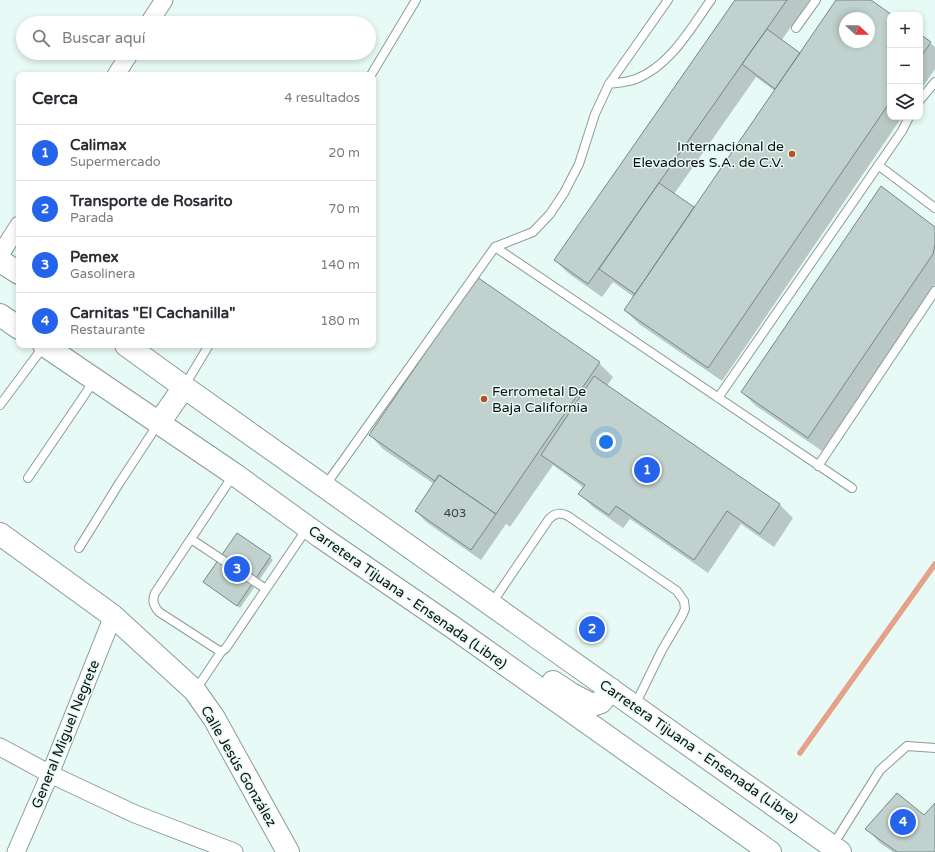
<!DOCTYPE html>
<html lang="es">
<meta charset="utf-8">
<style>
body{margin:0;font-family:"Varela Round",sans-serif;background:#f2f2f3;color:#2b2b33}
.controls{position:absolute;right:12px;top:12px;display:grid;overflow:hidden;border-radius:8px;box-shadow:0 2px 6px #0003}
.controls button{width:36px;height:36px;display:grid;place-items:center;padding:0;border:0;border-bottom:1px solid #e1e1e2;background:#fff;color:#2b2b33;font:20px sans-serif}
.compass{position:absolute;left:839px;top:12px;width:36px;height:36px;border-radius:50%;background:#fff;box-shadow:0 2px 6px #0003;rotate:111deg}
.you{position:absolute;left:606px;top:442px;width:14px;height:14px;margin:-10px;border:3px solid #fff;border-radius:50%;background:#1a73e8;box-shadow:0 0 0 6px #1a73e833}
.badge{display:grid;place-items:center;width:26px;height:26px;border-radius:50%;background:#2563eb;color:#fff;font-size:13px;font-weight:700}
.pin{position:absolute;translate:-50% -50%;border:2px solid #fff;box-shadow:0 1px 4px #0006}
.list{margin:0;padding:0;list-style:none}
h2{display:flex;justify-content:space-between;align-items:center;height:52px;margin:0;padding:0 16px;font-size:17px}
h2 small{font-size:13px;font-weight:400;color:#7c7c81}
.list li{display:grid;grid-template-columns:26px 1fr auto;gap:12px;align-items:center;box-sizing:border-box;height:56px;padding:0 16px;border-top:1px solid #e1e1e2}
.list b{display:block;font-size:15px;white-space:nowrap}
.list p{margin:0;font-size:13px;white-space:nowrap;color:#7c7c81}
.list em{font-size:13px;font-style:normal;color:#7c7c81}
.icon{flex:none;width:22px;height:22px;fill:none;stroke:currentColor;stroke-width:2;stroke-linecap:round;stroke-linejoin:round}
.map{position:relative;flex:none;width:935px;height:852px;overflow:hidden}
.search{position:absolute;background:#fff;box-shadow:0 2px 6px #0003;left:16px;top:16px;width:360px;height:44px;display:flex;align-items:center;gap:10px;box-sizing:border-box;padding:0 14px;border-radius:22px;color:#7c7c81;font-size:15px}
.panel{position:absolute;background:#fff;box-shadow:0 2px 6px #0003;left:16px;top:72px;width:360px;height:276px;border-radius:8px}
.map>svg:first-child{display:block}
.shadow{fill:#0003;fill-rule:evenodd}
.lines{fill:none;stroke-linecap:round;stroke-linejoin:round}
.stream{stroke:#e6a289;stroke-width:5.5}
.building{fill:#c0d1ce;stroke:#798885;fill-rule:evenodd}
.lane-casing{stroke:#8c9c99;stroke-width:10}
.street-casing{stroke:#8c9c99;stroke-width:19}
.secondary-casing{stroke:#8c9c99;stroke-width:24}
.highway-casing{stroke:#8c9c99;stroke-width:24}
.lane{stroke:#fff;stroke-width:8}
.street{stroke:#fff;stroke-width:17}
.secondary{stroke:#fff;stroke-width:22}
.highway{stroke:#fff;stroke-width:22}
.poi-dot{fill:#b65025;stroke:#e8faf6;stroke-width:1.5}
.labels{text-anchor:middle;stroke-width:3;stroke-linejoin:round;paint-order:stroke}
.number-label{font-size:12px;fill:#3a4240}
.poi-label{font-size:14px;fill:#0d1311;stroke:#e8faf6;text-anchor:end}
.street-label{font-size:14px;fill:#0d1311;stroke:#e8faf6}
</style>
<div class="map">
<svg width="935" height="852" viewBox="0 0 935 852">
<rect width="100%" height="100%" fill="#e8faf6"/>
<path class="shadow" d="M 737,0 L 810,0 L 781,41 L 800,54 L 837,0 L 869,0 L 891,15 L 890,117 L 902,117 L 722,381 L 639,324 L 625,310 L 634,297 L 613,282 L 602,297 L 568,273 L 555,260 ZM 845,18 L 869,18 L 869,42 L 845,42 ZM 756,77 L 775,91 L 695,209 L 674,194 Z
M 920,35 L 935,47 L 935,69 L 920,91 Z
M 935,228 L 935,285 L 822,451 L 756,406 L 742,392 Z
M 477,279 L 599,363 L 613,377 L 607,386 L 780,505 L 793,518 L 774,547 L 741,524 L 708,573 L 630,519 L 623,528 L 593,507 L 580,494 L 584,488 L 553,465 L 510,527 L 506,524 L 481,560 L 426,522 L 416,511 L 434,484 L 383,449 L 370,435 Z
M 270,557 L 273,560 L 240,608 L 204,582 Z
M 935,804 L 935,852 L 893,852 L 880,843 L 867,829 L 924,817 Z"/>
<g class="lines">
<path class="stream" d="M 800,753 L 935,564"/>
</g>
<path class="building" d="M 735,0 L 787,0 L 588,284 L 554,260 Z
M 836,0 L 871,0 L 892,15 L 890,15 L 890,102 L 708,368 L 624,310 ZM 845,18 L 869,18 L 869,42 L 845,42 Z
M 767,29 L 800,53 L 775,89 L 742,64 Z
M 920,34 L 931,42 L 920,58 Z
M 659,183 L 694,207 L 635,294 L 599,269 Z
M 881,186 L 935,227 L 935,244 L 933,254 L 808,438 L 741,392 Z
M 477,277 L 600,362 L 496,514 L 439,475 L 435,481 L 369,435 Z
M 594,376 L 780,504 L 760,534 L 727,511 L 694,560 L 616,506 L 609,515 L 578,494 L 585,485 L 541,455 Z
M 439,475 L 496,514 L 471,550 L 415,511 Z
M 237,533 L 271,556 L 237,606 L 203,582 Z
M 897,793 L 924,815 L 935,803 L 935,852 L 897,852 L 865,829 Z"/>
<g class="lines">
<defs>
<path id="lane" d="M 796,28 L 816,0
M 371,75 L 416,0
M 609,84 C 618,83 628,82 636,79 C 671,65 690,29 711,0
M 920,100 L 935,82
M 878,165 L 935,208
M 495,247 L 852,488
M 185,385 L 209,345
M 718,398 L 902,131 L 909,117
M 0,405 L 44,346
M 818,466 L 935,291
M 234,474 L 155,593 C 152,600 153,605 159,612 L 221,652 L 226,648 L 308,527
M 28,478 L 94,381
M 325,486 L 495,247 L 533,232 L 550,214 L 564,193 L 579,164 L 595,114 L 609,84 L 668,0
M 191,539 L 266,589
M 79,548 L 120,482 L 158,424
M 492,603 L 549,519 C 555,513 560,512 568,516 L 677,591 L 684,601 L 685,609 L 682,616 L 662,650 L 635,705
M 195,691 L 221,652
M 833,845 L 880,770 L 907,746 L 935,748"/>
<path id="street" d="M 149,23 L 164,0
M 116,75 L 130,53
M 0,255 L 19,225
M 0,747 L 50,774 L 135,814 L 234,852
M 16,852 L 50,774 L 113,616"/>
<path id="secondary" d="M 0,534 L 113,616 L 195,691 L 214,718 L 288,852"/>
<path id="highway" d="M 0,261 L 19,273
M 0,315 L 19,328
M 44,345 L 234,474 L 321,537 L 451,626 L 770,852
M 126,345 L 184,387 L 840,852
M 159,423 L 184,387
M 553,682 L 571,694 L 592,705 L 601,702 L 611,689"/>
</defs>
<use href="#lane" class="lane-casing"/>
<use href="#street" class="street-casing"/>
<use href="#secondary" class="secondary-casing"/>
<use href="#highway" class="highway-casing"/>
<use href="#lane" class="lane"/>
<use href="#street" class="street"/>
<use href="#secondary" class="secondary"/>
<use href="#highway" class="highway"/>
</g>
<g class="poi-dot">
<circle cx="792" cy="154" r="4"/>
<circle cx="484" cy="399" r="4"/>
</g>
<g class="labels">
<g class="number-label">
<text x="455" y="517">403</text>
</g>
<g class="poi-label">
<text x="784" y="151">Internacional de<tspan x="784" dy="16">Elevadores S.A. de C.V.</tspan></text>
<text x="492" y="396" text-anchor="start">Ferrometal De<tspan x="492" dy="16">Baja California</tspan></text>
</g>
<g class="street-label">
<text transform="translate(408 597) rotate(35)" y="5">Carretera Tijuana - Ensenada (Libre)</text>
<text transform="translate(65 734) rotate(-68)" y="5">General Miguel Negrete</text>
<text transform="translate(699 751) rotate(35)" y="5">Carretera Tijuana - Ensenada (Libre)</text>
<text transform="translate(239 766) rotate(60)" y="5">Calle Jesús González</text>
</g>
</g>
</svg>
<div class="controls">
<button>+</button>
<button>−</button>
<button><svg class="icon" aria-label="layers" viewBox="0 0 24 24"><path d="M12 4l9 5-9 5-9-5zM3 14l9 5 9-5"/></svg></button>
</div>
<svg class="compass" viewBox="-18 -18 36 36"><path d="M0-13l5 13h-10z" fill="#e53935"/><path d="M0 13l5-13h-10z" fill="#7c7c81"/></svg>
<div class="you"></div>
<div class="pin badge" style="left:647px;top:470px">1</div>
<div class="pin badge" style="left:592px;top:629px">2</div>
<div class="pin badge" style="left:237px;top:569px">3</div>
<div class="pin badge" style="left:903px;top:822px">4</div>
<div class="search"><svg class="icon" aria-label="search" viewBox="0 0 24 24"><circle cx="10" cy="10" r="6"/><path d="M15 15l6 6"/></svg>Buscar aquí</div>
<section class="panel">
<h2>Cerca<small>4 resultados</small></h2>
<ul class="list">
<li><span class="badge">1</span><div><b>Calimax</b><p>Supermercado</p></div><em>20 m</em></li>
<li><span class="badge">2</span><div><b>Transporte de Rosarito</b><p>Parada</p></div><em>70 m</em></li>
<li><span class="badge">3</span><div><b>Pemex</b><p>Gasolinera</p></div><em>140 m</em></li>
<li><span class="badge">4</span><div><b>Carnitas &quot;El Cachanilla&quot;</b><p>Restaurante</p></div><em>180 m</em></li>
</ul>
</section>
</div>
